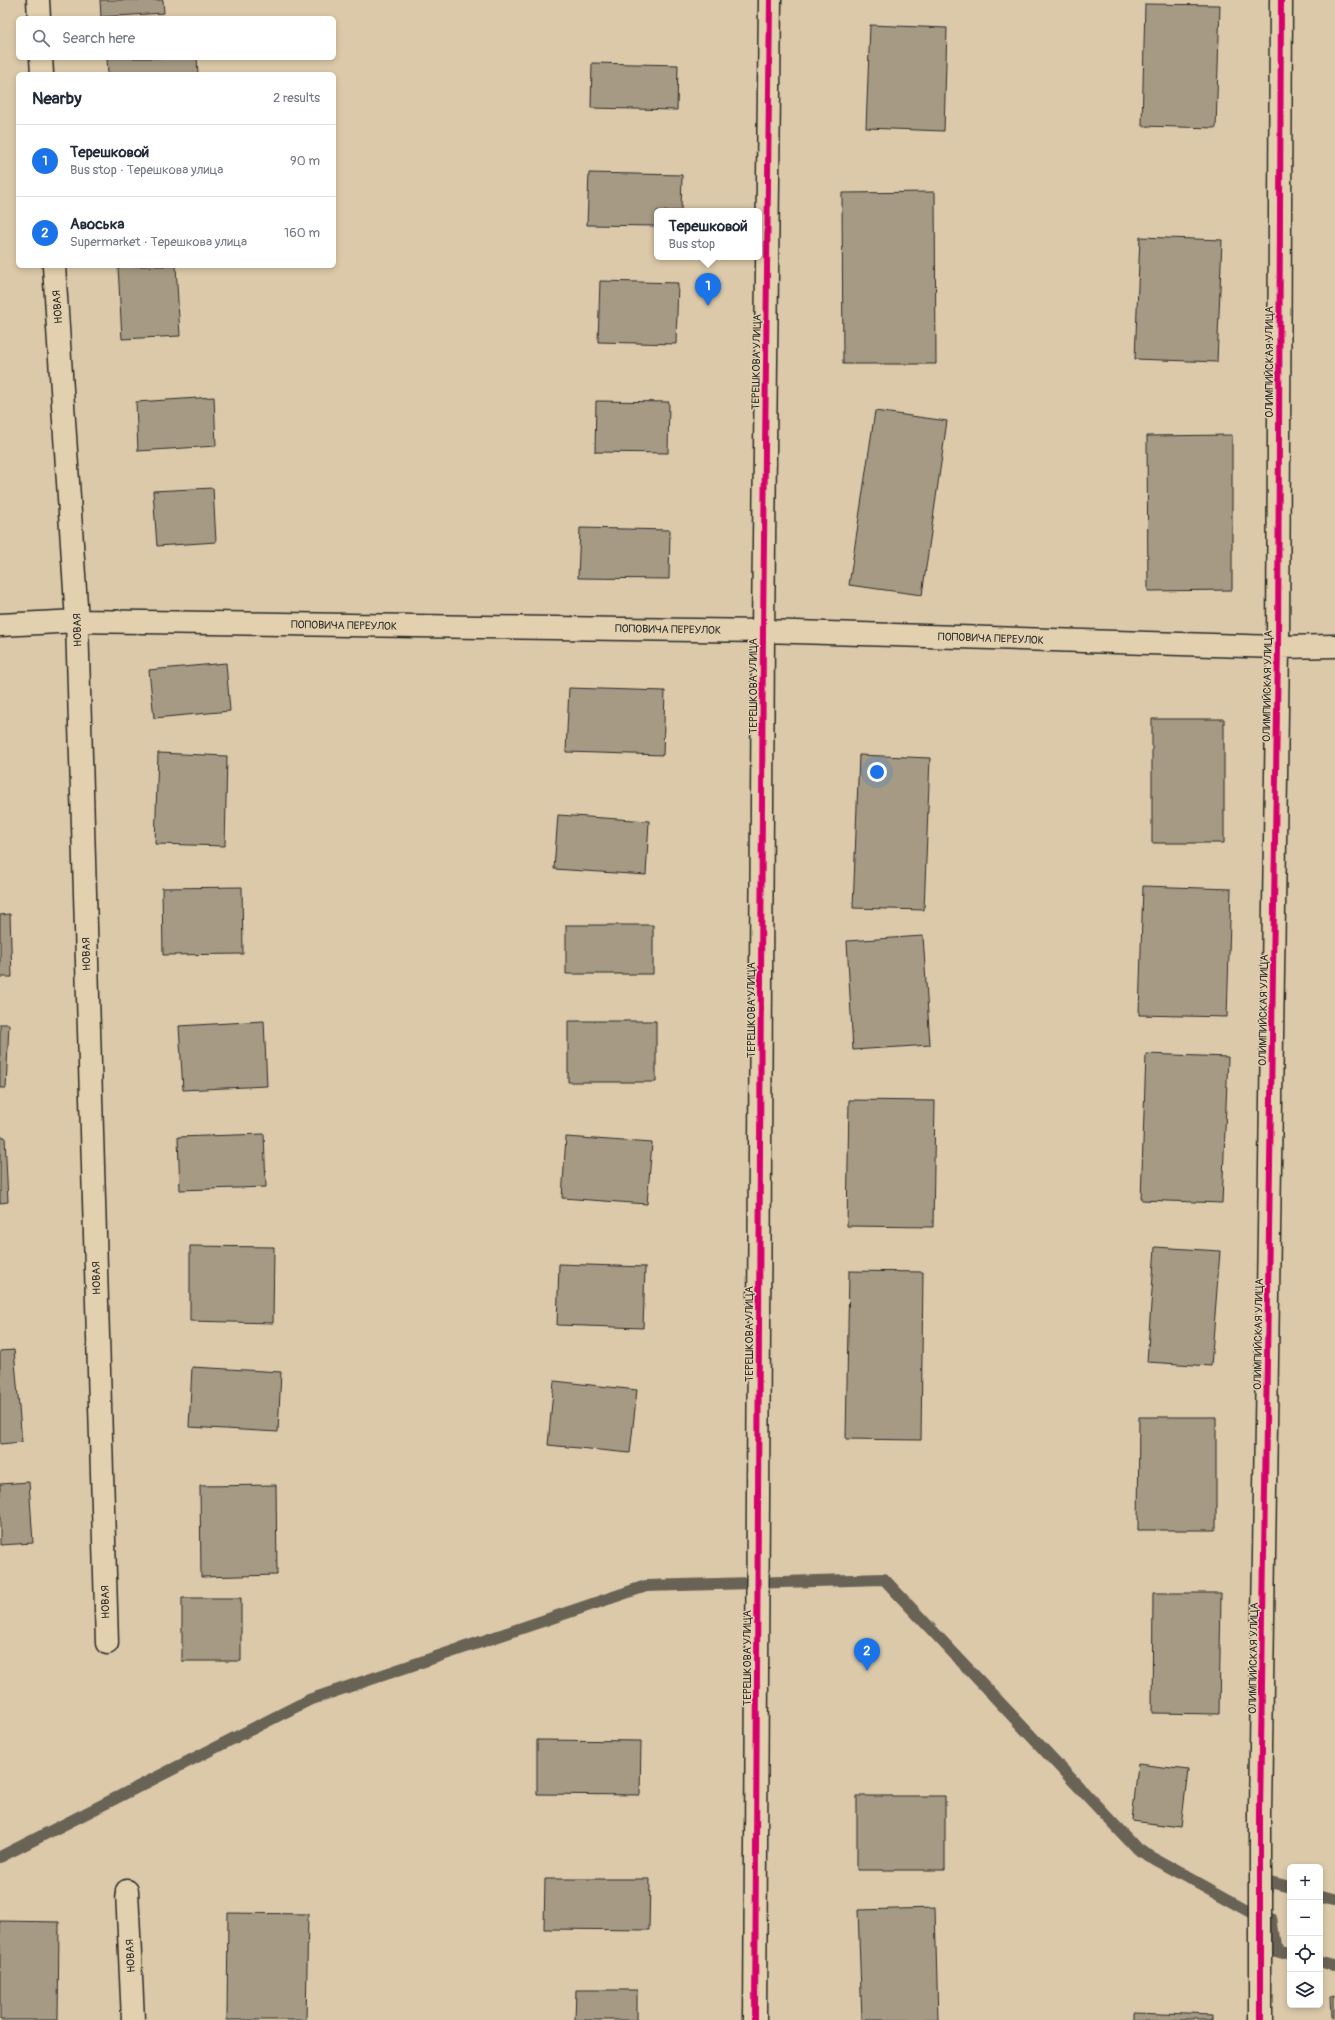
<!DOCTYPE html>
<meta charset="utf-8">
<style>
body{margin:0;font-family:Pangolin,sans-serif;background:#f6f6f7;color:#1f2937}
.controls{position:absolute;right:12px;bottom:12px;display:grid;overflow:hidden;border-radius:6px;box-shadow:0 2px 6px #0003}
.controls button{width:36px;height:36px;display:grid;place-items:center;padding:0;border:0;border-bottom:1px solid #e0e1e3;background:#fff;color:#1f2937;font:20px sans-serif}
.you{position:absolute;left:877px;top:772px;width:14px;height:14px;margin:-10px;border:3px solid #fff;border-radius:50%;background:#1a73e8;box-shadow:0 0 0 6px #1a73e833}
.badge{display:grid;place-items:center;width:26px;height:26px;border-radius:50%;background:#1a73e8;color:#fff;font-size:13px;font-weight:700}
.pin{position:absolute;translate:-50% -33px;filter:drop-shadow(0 1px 2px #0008)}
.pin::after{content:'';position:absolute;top:21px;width:14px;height:12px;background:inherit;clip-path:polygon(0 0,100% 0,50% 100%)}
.popup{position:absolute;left:654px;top:208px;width:108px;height:52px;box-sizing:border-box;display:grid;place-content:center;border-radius:6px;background:#fff;filter:drop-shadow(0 1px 3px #0005);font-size:13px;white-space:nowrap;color:#747a83}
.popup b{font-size:15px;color:#1f2937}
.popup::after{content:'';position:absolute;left:50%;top:100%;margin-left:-8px;border:8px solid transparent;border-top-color:#fff}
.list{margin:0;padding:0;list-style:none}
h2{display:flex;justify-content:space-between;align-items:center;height:52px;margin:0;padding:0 16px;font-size:17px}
h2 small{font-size:13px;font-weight:400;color:#747a83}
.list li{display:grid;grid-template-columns:26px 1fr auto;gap:12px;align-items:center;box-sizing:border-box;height:72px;padding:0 16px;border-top:1px solid #e0e1e3}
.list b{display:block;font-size:15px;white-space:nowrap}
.list p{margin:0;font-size:13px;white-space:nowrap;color:#747a83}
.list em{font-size:13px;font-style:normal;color:#747a83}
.icon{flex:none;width:22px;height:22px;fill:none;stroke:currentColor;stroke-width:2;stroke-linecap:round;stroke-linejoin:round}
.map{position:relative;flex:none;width:1335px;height:2020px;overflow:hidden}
.search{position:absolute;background:#fff;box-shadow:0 2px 6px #0003;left:16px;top:16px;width:320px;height:44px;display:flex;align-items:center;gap:10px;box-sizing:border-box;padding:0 14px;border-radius:6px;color:#747a83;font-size:15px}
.panel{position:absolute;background:#fff;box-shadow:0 2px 6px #0003;left:16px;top:72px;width:320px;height:196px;border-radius:6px}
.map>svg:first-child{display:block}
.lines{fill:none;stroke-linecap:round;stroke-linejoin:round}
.stream{stroke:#696357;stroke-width:12}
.building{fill:#a69a84;stroke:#2b2b2b}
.street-casing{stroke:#2b2b2b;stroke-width:25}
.street{stroke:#e2d0ae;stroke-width:22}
.cycleway-casing{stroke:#e2d0ae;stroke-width:8}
.cycleway{stroke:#d6006c;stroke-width:6}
.labels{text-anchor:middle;stroke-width:3;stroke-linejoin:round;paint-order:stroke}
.street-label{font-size:11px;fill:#2b2b2b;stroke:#e2d0ae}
</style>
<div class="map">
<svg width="1335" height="2020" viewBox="0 0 1335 2020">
<rect width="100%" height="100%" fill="#dbc9a9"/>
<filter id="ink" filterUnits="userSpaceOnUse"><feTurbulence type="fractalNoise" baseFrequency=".025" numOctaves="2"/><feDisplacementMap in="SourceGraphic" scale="8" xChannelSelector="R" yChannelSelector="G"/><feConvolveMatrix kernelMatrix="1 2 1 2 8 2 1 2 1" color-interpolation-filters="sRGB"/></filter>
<g filter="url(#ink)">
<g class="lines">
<path class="stream" d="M 0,1857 L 309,1700 L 646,1586 L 884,1579 L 1137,1849 L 1272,1924
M 1267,1891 L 1266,1881 L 1290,1887
M 1320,1895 L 1335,1899
M 1271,1917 L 1276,1951 L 1290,1955
M 1320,1962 L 1335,1966"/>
</g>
<path class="building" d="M 100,0 L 163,0 L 164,13 L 101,17 Z
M 1145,4 L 1220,5 L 1216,128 L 1142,126 Z
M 870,25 L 947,28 L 944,131 L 866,128 Z
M 107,58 L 197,58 L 198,74 L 108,74 Z
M 592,63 L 678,65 L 677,110 L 591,108 Z
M 589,173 L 682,175 L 681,211 L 657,211 L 657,226 L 587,225 Z
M 935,192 L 936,364 L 843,364 L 842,193 Z
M 1140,237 L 1222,240 L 1217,362 L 1135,359 Z
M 118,266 L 176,266 L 180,336 L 122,339 Z
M 600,281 L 678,283 L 676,344 L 598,342 Z
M 214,397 L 216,446 L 138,451 L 136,402 Z
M 596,401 L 669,402 L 668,453 L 595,452 Z
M 875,411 L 947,421 L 922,595 L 849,585 Z
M 1232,435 L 1232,590 L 1148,591 L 1147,436 Z
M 213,488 L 216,542 L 157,546 L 153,491 Z
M 580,528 L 670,530 L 669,579 L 578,578 Z
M 226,663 L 230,711 L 154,718 L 149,670 Z
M 569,688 L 665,691 L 663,755 L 566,752 Z
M 1152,719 L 1224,719 L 1224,843 L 1152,843 Z
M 158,753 L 227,756 L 225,846 L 155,844 Z
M 859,755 L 930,758 L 924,910 L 853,908 Z
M 558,815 L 649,821 L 646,875 L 554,869 Z
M 1143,886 L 1231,889 L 1227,1017 L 1139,1015 Z
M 242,887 L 243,954 L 163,955 L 162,888 Z
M 10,914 L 12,977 L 0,977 L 0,915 Z
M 566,925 L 653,925 L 653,974 L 566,974 Z
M 923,936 L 930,1045 L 853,1050 L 847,941 Z
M 264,1021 L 267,1086 L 183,1090 L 179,1026 Z
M 568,1021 L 656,1021 L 656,1082 L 568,1082 Z
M 0,1024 L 9,1024 L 6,1088 L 0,1088 Z
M 1146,1054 L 1228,1057 L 1222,1203 L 1141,1200 Z
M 849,1100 L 935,1101 L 933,1227 L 847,1226 Z
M 264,1134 L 266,1187 L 180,1190 L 178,1137 Z
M 0,1137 L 5,1137 L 8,1202 L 0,1203 Z
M 566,1137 L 652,1143 L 647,1204 L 562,1198 Z
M 190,1246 L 274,1247 L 273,1323 L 190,1321 Z
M 1155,1247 L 1220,1251 L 1211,1366 L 1147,1362 Z
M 559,1264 L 645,1267 L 643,1328 L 557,1325 Z
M 849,1271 L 923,1272 L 921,1440 L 846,1439 Z
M 14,1350 L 22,1442 L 0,1444 L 0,1351 Z
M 192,1367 L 281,1372 L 278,1432 L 189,1427 Z
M 554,1381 L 637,1390 L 630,1453 L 548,1445 Z
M 1139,1417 L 1216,1417 L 1216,1530 L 1138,1530 Z
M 29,1482 L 33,1543 L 0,1545 L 0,1484 Z
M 276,1485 L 277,1575 L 201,1577 L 200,1486 Z
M 1153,1593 L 1221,1593 L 1219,1714 L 1152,1713 Z
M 182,1598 L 241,1598 L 241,1661 L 182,1661 Z
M 537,1740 L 641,1741 L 640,1795 L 537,1794 Z
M 1138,1764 L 1188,1770 L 1181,1827 L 1132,1821 Z
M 857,1796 L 945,1796 L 945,1870 L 857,1870 Z
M 545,1879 L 650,1879 L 649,1930 L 544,1929 Z
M 935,1908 L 938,2020 L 862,2020 L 858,1910 Z
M 228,1913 L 308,1914 L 306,2020 L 227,2020 Z
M 0,1921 L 59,1922 L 58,2020 L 0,2020 Z
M 576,1990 L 637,1990 L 637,2020 L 575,2020 Z
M 1335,1997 L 1335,2020 L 1333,2020 L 1332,1998 Z
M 1136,2012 L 1212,2015 L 1212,2020 L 1136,2020 Z"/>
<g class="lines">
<defs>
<path id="street" d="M 38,0 L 39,18
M 41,58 L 42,74
M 54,266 L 77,621 L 107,1643
M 0,625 L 77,621 L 763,631 L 1278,647 L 1335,646
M 127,1891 L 133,2020
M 755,2020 L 763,631 L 770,0
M 1260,2020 L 1260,1813 L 1278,647 L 1281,0"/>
</defs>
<use href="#street" class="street-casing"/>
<use href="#street" class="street"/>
<defs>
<path id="cycleway" d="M 755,2020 L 763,631 L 770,0
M 1260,2020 L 1260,1813 L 1278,647 L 1281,0"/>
</defs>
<use href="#cycleway" class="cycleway-casing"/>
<use href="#cycleway" class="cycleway"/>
</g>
</g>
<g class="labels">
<g class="street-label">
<text transform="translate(57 307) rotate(-94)" y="4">НОВАЯ</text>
<text transform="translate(756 362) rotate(-89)" y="4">ТЕРЕШКОВА УЛИЦА</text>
<text transform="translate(1269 362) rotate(-90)" y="4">ОЛИМПИЙСКАЯ УЛИЦА</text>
<text transform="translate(344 625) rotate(1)" y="4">ПОПОВИЧА ПЕРЕУЛОК</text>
<text transform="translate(668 629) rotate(1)" y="4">ПОПОВИЧА ПЕРЕУЛОК</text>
<text transform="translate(77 630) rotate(-92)" y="4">НОВАЯ</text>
<text transform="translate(991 638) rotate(2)" y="4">ПОПОВИЧА ПЕРЕУЛОК</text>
<text transform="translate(753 686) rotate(-90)" y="4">ТЕРЕШКОВА УЛИЦА</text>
<text transform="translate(1267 686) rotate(-89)" y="4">ОЛИМПИЙСКАЯ УЛИЦА</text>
<text transform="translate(86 954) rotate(-92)" y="4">НОВАЯ</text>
<text transform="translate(751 1010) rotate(-90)" y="4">ТЕРЕШКОВА УЛИЦА</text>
<text transform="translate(1263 1010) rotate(-89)" y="4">ОЛИМПИЙСКАЯ УЛИЦА</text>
<text transform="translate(96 1278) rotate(-92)" y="4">НОВАЯ</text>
<text transform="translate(749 1334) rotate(-90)" y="4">ТЕРЕШКОВА УЛИЦА</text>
<text transform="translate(1258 1334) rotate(-89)" y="4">ОЛИМПИЙСКАЯ УЛИЦА</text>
<text transform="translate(105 1602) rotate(-92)" y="4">НОВАЯ</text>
<text transform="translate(747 1658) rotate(-90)" y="4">ТЕРЕШКОВА УЛИЦА</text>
<text transform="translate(1253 1658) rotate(-89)" y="4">ОЛИМПИЙСКАЯ УЛИЦА</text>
<text transform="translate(130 1956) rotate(-93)" y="4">НОВАЯ</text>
</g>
</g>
</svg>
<div class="controls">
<button>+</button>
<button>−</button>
<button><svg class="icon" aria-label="locate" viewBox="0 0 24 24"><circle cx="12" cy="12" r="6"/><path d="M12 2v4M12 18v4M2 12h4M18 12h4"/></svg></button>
<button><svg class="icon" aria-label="layers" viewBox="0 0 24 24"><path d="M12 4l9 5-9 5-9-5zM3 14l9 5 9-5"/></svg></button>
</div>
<div class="you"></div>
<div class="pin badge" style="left:708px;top:306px">1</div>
<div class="popup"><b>Терешковой</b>Bus stop</div>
<div class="pin badge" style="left:867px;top:1671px">2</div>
<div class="search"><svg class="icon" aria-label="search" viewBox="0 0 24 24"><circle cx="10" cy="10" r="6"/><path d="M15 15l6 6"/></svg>Search here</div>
<section class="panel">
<h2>Nearby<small>2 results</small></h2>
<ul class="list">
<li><span class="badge">1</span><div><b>Терешковой</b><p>Bus stop · Терешкова улица</p></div><em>90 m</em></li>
<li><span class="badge">2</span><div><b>Авоська</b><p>Supermarket · Терешкова улица</p></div><em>160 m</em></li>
</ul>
</section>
</div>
